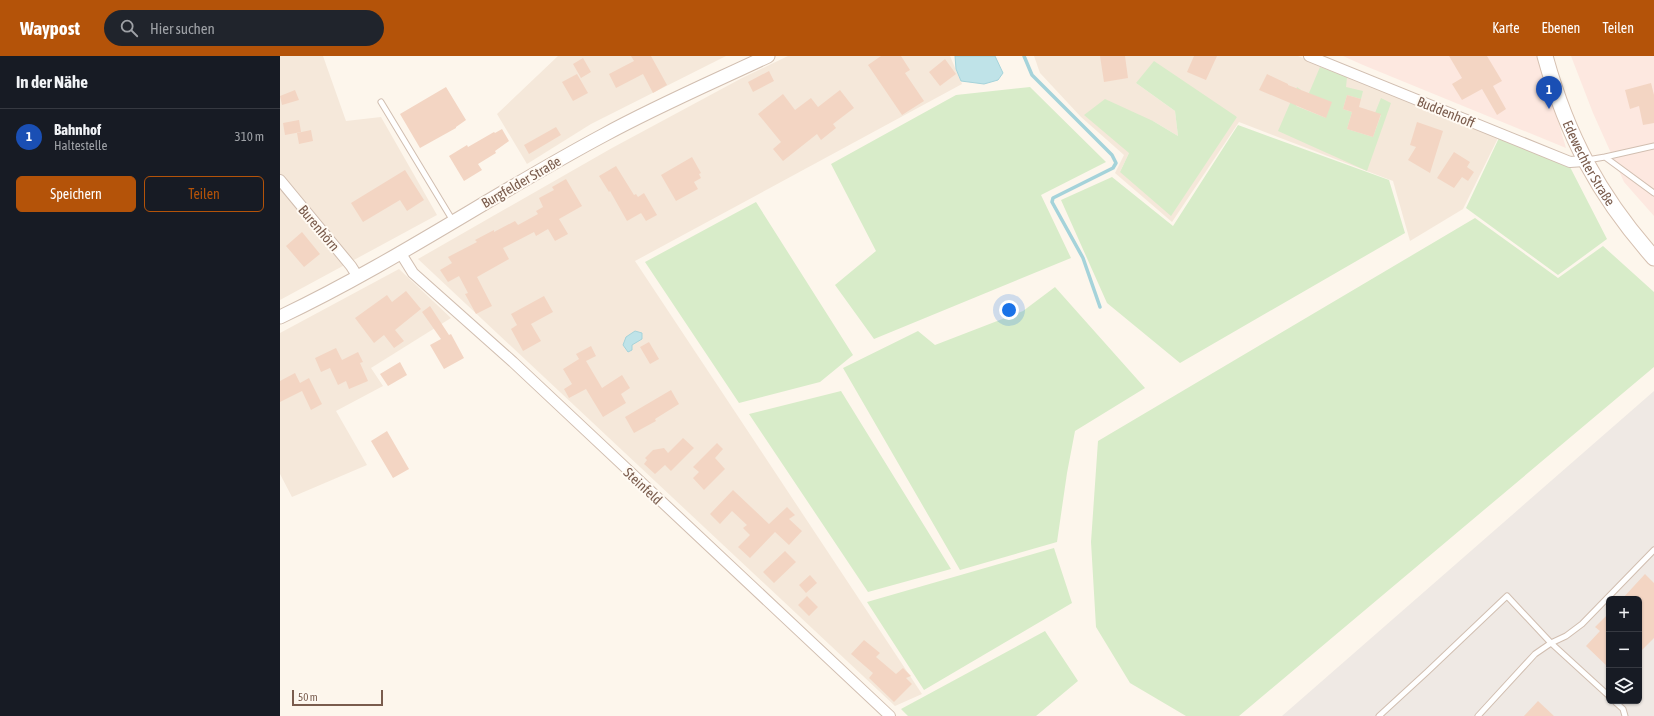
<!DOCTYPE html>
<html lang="de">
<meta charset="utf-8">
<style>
body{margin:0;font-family:"Asap Condensed",sans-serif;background:#20242c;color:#f1f3f6}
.controls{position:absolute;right:12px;bottom:12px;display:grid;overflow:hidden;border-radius:6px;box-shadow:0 1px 3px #0004}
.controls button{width:36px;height:36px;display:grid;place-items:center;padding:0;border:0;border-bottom:1px solid #363941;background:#171b24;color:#f1f3f6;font:20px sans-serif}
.scale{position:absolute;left:12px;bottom:10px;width:91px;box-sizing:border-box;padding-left:4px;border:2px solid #7a5c4d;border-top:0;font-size:11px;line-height:14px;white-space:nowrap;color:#7a5c4d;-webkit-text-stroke:3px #fffaf3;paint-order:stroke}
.you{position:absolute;left:729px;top:254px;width:14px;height:14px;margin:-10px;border:3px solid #fff;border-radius:50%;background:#1a73e8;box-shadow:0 0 0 6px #1a73e833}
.badge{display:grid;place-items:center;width:26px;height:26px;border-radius:50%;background:#b45309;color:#fff;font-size:13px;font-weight:700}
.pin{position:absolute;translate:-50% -33px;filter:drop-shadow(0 1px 2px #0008)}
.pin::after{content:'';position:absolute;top:21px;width:14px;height:12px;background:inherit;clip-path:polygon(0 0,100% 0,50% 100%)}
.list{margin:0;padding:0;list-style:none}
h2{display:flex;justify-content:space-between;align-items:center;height:52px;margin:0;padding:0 16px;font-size:17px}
h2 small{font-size:13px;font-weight:400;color:#9ea1a6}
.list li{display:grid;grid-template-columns:26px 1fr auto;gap:12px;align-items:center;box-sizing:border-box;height:56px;padding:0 16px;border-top:1px solid #363941}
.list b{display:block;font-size:15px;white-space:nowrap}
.list p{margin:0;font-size:13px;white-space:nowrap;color:#9ea1a6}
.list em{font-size:13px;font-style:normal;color:#9ea1a6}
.actions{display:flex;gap:8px;padding:12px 16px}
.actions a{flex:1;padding:9px 0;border:1px solid #b45309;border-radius:6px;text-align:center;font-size:14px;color:#b45309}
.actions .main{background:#b45309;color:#fff}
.icon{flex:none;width:22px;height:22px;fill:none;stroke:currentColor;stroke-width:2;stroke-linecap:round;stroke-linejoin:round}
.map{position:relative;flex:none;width:1374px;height:660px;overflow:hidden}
header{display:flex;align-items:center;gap:24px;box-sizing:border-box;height:56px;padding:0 20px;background:#b45309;color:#fff}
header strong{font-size:19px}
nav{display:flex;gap:22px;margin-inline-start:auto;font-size:14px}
.search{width:280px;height:36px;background:#20242c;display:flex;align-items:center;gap:10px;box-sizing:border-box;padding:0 14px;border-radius:22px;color:#9ea1a6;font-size:15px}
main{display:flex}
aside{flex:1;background:#171b24}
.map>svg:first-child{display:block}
.residential{fill:#f5e8da;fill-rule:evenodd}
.commercial{fill:#fde8e0}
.industrial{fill:#efe9e4;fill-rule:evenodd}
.green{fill:#d8ecc9}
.water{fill:#bfe3e8;stroke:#a5d3da}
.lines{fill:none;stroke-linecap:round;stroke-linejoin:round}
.stream{stroke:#a5d3da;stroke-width:3.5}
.building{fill:#f3d5c3}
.service-casing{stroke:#d1beb0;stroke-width:7}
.minor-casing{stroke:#d1beb0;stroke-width:12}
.tertiary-casing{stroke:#d1beb0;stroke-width:15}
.secondary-casing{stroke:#d6c0b0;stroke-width:17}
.service{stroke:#fff;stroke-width:5}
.minor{stroke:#fff;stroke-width:10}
.tertiary{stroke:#fff;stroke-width:13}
.secondary{stroke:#fff;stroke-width:15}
.labels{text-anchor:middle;stroke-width:4;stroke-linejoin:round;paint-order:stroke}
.street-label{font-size:14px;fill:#7a5c4d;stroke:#fffaf3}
</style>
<header>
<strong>Waypost</strong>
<div class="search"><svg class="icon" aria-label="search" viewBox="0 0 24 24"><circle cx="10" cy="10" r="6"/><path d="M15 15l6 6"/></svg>Hier suchen</div>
<nav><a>Karte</a><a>Ebenen</a><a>Teilen</a></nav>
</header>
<main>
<aside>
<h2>In der Nähe<small></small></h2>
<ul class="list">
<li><span class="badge" style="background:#1a4fb4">1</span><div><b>Bahnhof</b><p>Haltestelle</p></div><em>310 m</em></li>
</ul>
<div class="actions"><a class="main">Speichern</a><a>Teilen</a></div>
</aside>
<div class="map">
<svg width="1374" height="660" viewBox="0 0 1374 660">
<rect width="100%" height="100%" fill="#fdf6ec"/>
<path class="residential" d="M 0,0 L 43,0 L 66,65 L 101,61 L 157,159 L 0,244 L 0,129 L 5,125 L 0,118 Z
M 278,0 L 446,0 L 311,68 L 247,108 L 217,58 Z
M 508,0 L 670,0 L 682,28 L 355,205 L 642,638 L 615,650 L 138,203 L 332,92 L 462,22 Z
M 754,0 L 1018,0 L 1218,82 L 1183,153 L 1130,185 L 1113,125 L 959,66 L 892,166 L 835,117 L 844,99 L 801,61 L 760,17 ZM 856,27 L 957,61 L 840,116 L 849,97 L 873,65 L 898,80 L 895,55 Z
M 119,213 L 171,262 L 91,312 L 103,330 L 56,355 L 87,409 L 12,441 L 0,418 L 0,277 Z"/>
<path class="commercial" d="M 1063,0 L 1259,0 L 1286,92 L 1083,9 Z
M 1291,0 L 1374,0 L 1374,160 L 1344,126 L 1313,57 Z"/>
<path class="industrial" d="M 1374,335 L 1374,660 L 1002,660 ZM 1329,543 L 1359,543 L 1359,645 L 1329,645 Z"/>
<path class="green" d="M 874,5 L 957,61 L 891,160 L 840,116 L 849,97 L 804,59 L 825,43 L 873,65 L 898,80 L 895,55 L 856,27 Z
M 1040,11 L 1067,21 L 1066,31 L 1083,35 L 1081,43 L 1067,39 L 1063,53 L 1072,56 L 1067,73 L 1093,81 L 1101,59 L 1095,57 L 1101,42 L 1111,47 L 1087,115 L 998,75 L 1017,31 L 1021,34 L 1016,50 L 1046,62 L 1029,37 Z
M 750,31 L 826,106 L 761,139 L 791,202 L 594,283 L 555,229 L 596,195 L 551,108 L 676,39 Z
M 958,69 L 1109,124 L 1125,177 L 900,307 L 827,247 L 781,144 L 832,121 L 893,170 Z
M 1219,82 L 1290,111 L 1327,183 L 1278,219 L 1186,152 Z
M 476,146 L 573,299 L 540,326 L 459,347 L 365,206 Z
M 1195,162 L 1278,222 L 1323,190 L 1374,236 L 1374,311 L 959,660 L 906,660 L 850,627 L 816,571 L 811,486 L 818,385 Z
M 775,231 L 865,332 L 795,375 L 787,417 L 777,486 L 680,514 L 563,312 L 638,275 L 655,289 L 743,255 Z
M 561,335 L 671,513 L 588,536 L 469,358 Z
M 774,492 L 792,547 L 644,634 L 587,546 Z
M 765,575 L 798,625 L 756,660 L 628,660 L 621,653 Z"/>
<path class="water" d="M 675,0 L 715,0 L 723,17 L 718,24 L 704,28 L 681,25 L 676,13 Z
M 355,275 L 362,277 L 362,283 L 352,289 L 352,294 L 348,296 L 343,289 L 346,281 Z"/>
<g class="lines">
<path class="stream" d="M 744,0 L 752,19 L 832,99 L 836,107 L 833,112 L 773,142 L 772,146 L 803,202 L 820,251"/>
</g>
<path class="building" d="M 351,0 L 371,0 L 387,29 L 373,37 L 363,18 L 336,32 L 329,18 L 354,5 Z
M 601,0 L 621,0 L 630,14 L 625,17 L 644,45 L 622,59 L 588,9 Z
M 820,0 L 845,0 L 848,22 L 824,26 Z
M 914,0 L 937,0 L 926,24 L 907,16 Z
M 1169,0 L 1207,0 L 1222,25 L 1213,30 L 1226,53 L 1217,59 L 1202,33 L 1182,44 L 1172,28 L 1182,22 Z
M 303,2 L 311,16 L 301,22 L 293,8 Z
M 665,3 L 676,18 L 660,30 L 649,16 Z
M 489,15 L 494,25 L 473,36 L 468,26 Z
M 297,18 L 308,37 L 293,45 L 282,26 Z
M 987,18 L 1008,28 L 1008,29 L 1052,46 L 1046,62 L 979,34 Z
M 1371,27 L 1374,39 L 1374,67 L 1363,69 L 1359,50 L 1350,53 L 1345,34 Z
M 166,31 L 186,64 L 176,71 L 176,72 L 140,92 L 120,58 Z
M 15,34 L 19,44 L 2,49 L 0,40 Z
M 560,34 L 574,52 L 553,68 L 556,72 L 541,84 L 537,78 L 503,105 L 493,93 L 501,86 L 478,58 L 503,38 L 515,54 L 531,42 L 538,51 Z
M 1067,39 L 1081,43 L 1079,51 L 1101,58 L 1093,81 L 1067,73 L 1072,56 L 1063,53 Z
M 19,64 L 21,76 L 5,79 L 3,67 Z
M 1137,66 L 1163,75 L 1150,117 L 1128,104 L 1136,91 L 1130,89 Z
M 276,71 L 281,79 L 249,98 L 244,89 Z
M 222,73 L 229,85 L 215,95 L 216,97 L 198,108 L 202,114 L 184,125 L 169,100 L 187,89 L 188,91 L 214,76 L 215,77 Z
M 31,74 L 33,85 L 19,88 L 17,77 Z
M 1174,96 L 1190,106 L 1187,111 L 1194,116 L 1188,125 L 1182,121 L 1174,132 L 1157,122 Z
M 412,101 L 421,117 L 419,118 L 421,122 L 414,126 L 418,133 L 396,145 L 381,119 Z
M 336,110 L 354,139 L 356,138 L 358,141 L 364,137 L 377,159 L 366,165 L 361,157 L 347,165 L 330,135 L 329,136 L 319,120 Z
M 125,114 L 144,144 L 127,155 L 120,144 L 83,166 L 71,147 Z
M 286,123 L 302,150 L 279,163 L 288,178 L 275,185 L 268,173 L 256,180 L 254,176 L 223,192 L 229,203 L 197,221 L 212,250 L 196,258 L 185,238 L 188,237 L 179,220 L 168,226 L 160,214 L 172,207 L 168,201 L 197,186 L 195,184 L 214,174 L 214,176 L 235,165 L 238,169 L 258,158 L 256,155 L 263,151 L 259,142 L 274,134 L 272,131 Z
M 22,176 L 40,198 L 24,211 L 6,190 Z
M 126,235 L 141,253 L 115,274 L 124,285 L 114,292 L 104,279 L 94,287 L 75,262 L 107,239 L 112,246 Z
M 264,240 L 273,256 L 251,268 L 261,285 L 243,295 L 231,273 L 237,269 L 231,258 Z
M 150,250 L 169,279 L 171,278 L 184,302 L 164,313 L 150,289 L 161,283 L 142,256 Z
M 369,286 L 379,303 L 370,308 L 360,291 Z
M 311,290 L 316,300 L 306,305 L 322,332 L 342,319 L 350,332 L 341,338 L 346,347 L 323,361 L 306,333 L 289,342 L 284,333 L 292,328 L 283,313 L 299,303 L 296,298 Z
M 56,292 L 62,304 L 78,296 L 83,306 L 80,307 L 88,325 L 69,333 L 66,325 L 58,329 L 50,312 L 41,316 L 35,302 Z
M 120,306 L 127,319 L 108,330 L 100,318 Z
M 15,317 L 20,327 L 29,322 L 42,348 L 31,354 L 22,335 L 0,346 L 0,325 Z
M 391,334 L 399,348 L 375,363 L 376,365 L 354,377 L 345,361 Z
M 107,375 L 129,413 L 113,422 L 91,385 Z
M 403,382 L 414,392 L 391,415 L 385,409 L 375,418 L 364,408 L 367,404 L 365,402 L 373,394 L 384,392 L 388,397 Z
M 437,387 L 443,393 L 435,402 L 445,413 L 424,434 L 413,422 L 419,416 L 413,411 Z
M 453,434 L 489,468 L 507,451 L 515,459 L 509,463 L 522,475 L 509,489 L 495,476 L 470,502 L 458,491 L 470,479 L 463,472 L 467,469 L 452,455 L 440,468 L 430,458 Z
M 505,495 L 516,506 L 494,527 L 483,516 Z
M 1365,518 L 1374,527 L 1374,582 L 1359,597 L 1359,543 L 1342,543 Z
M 530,519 L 537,527 L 526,537 L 519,529 Z
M 527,540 L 538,551 L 529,560 L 518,549 Z
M 1329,557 L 1329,612 L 1306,590 L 1320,575 L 1315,571 Z
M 584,584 L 600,597 L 596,601 L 616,618 L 623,612 L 631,620 L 626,622 L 632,628 L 614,646 L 589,622 L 593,617 L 571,598 Z
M 1258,645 L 1274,660 L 1244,660 Z"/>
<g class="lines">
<defs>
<path id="service" d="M 101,46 L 173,165
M 1325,101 L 1374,90
M 1307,104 L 1325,101 L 1374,137
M 1334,645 L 1343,653 L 1345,660
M 1099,660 L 1147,616 L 1227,540 L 1271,587 L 1329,640
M 1198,660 L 1255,598 L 1271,587 L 1286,580 L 1302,568 L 1374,494"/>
<path id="minor" d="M 1029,0 L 1290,106 L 1304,105
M 0,124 L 71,210 L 78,221
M 120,196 L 133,217 L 233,306 L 610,660"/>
<path id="tertiary" d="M 0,261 C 112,208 215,137 324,79 C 377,50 433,26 488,0"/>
<g id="secondary">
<path id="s1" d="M 1265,0 C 1287,80 1319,140 1374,202"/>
</g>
</defs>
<use href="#service" class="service-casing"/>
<use href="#minor" class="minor-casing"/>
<use href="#tertiary" class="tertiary-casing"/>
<use href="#secondary" class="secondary-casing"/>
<use href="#service" class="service"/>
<use href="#minor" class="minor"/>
<use href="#tertiary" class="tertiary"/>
<use href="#secondary" class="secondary"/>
</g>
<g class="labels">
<g class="street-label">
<text transform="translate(1166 56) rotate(22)" y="5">Buddenhoff</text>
<text dy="5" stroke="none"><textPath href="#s1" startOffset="116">Edewechter Straße</textPath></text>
<text transform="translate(241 126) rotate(-30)" y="5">Burgfelder Straße</text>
<text transform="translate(39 172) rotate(50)" y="5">Burenhörn</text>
<text transform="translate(363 430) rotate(43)" y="5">Steinfeld</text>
</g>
</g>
</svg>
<div class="controls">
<button>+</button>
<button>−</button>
<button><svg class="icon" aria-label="layers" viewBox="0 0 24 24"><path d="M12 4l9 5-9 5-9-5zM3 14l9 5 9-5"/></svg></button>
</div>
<div class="scale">50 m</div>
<div class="you"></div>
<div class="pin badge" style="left:1269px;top:53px;background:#1a4fb4">1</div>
</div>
</main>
